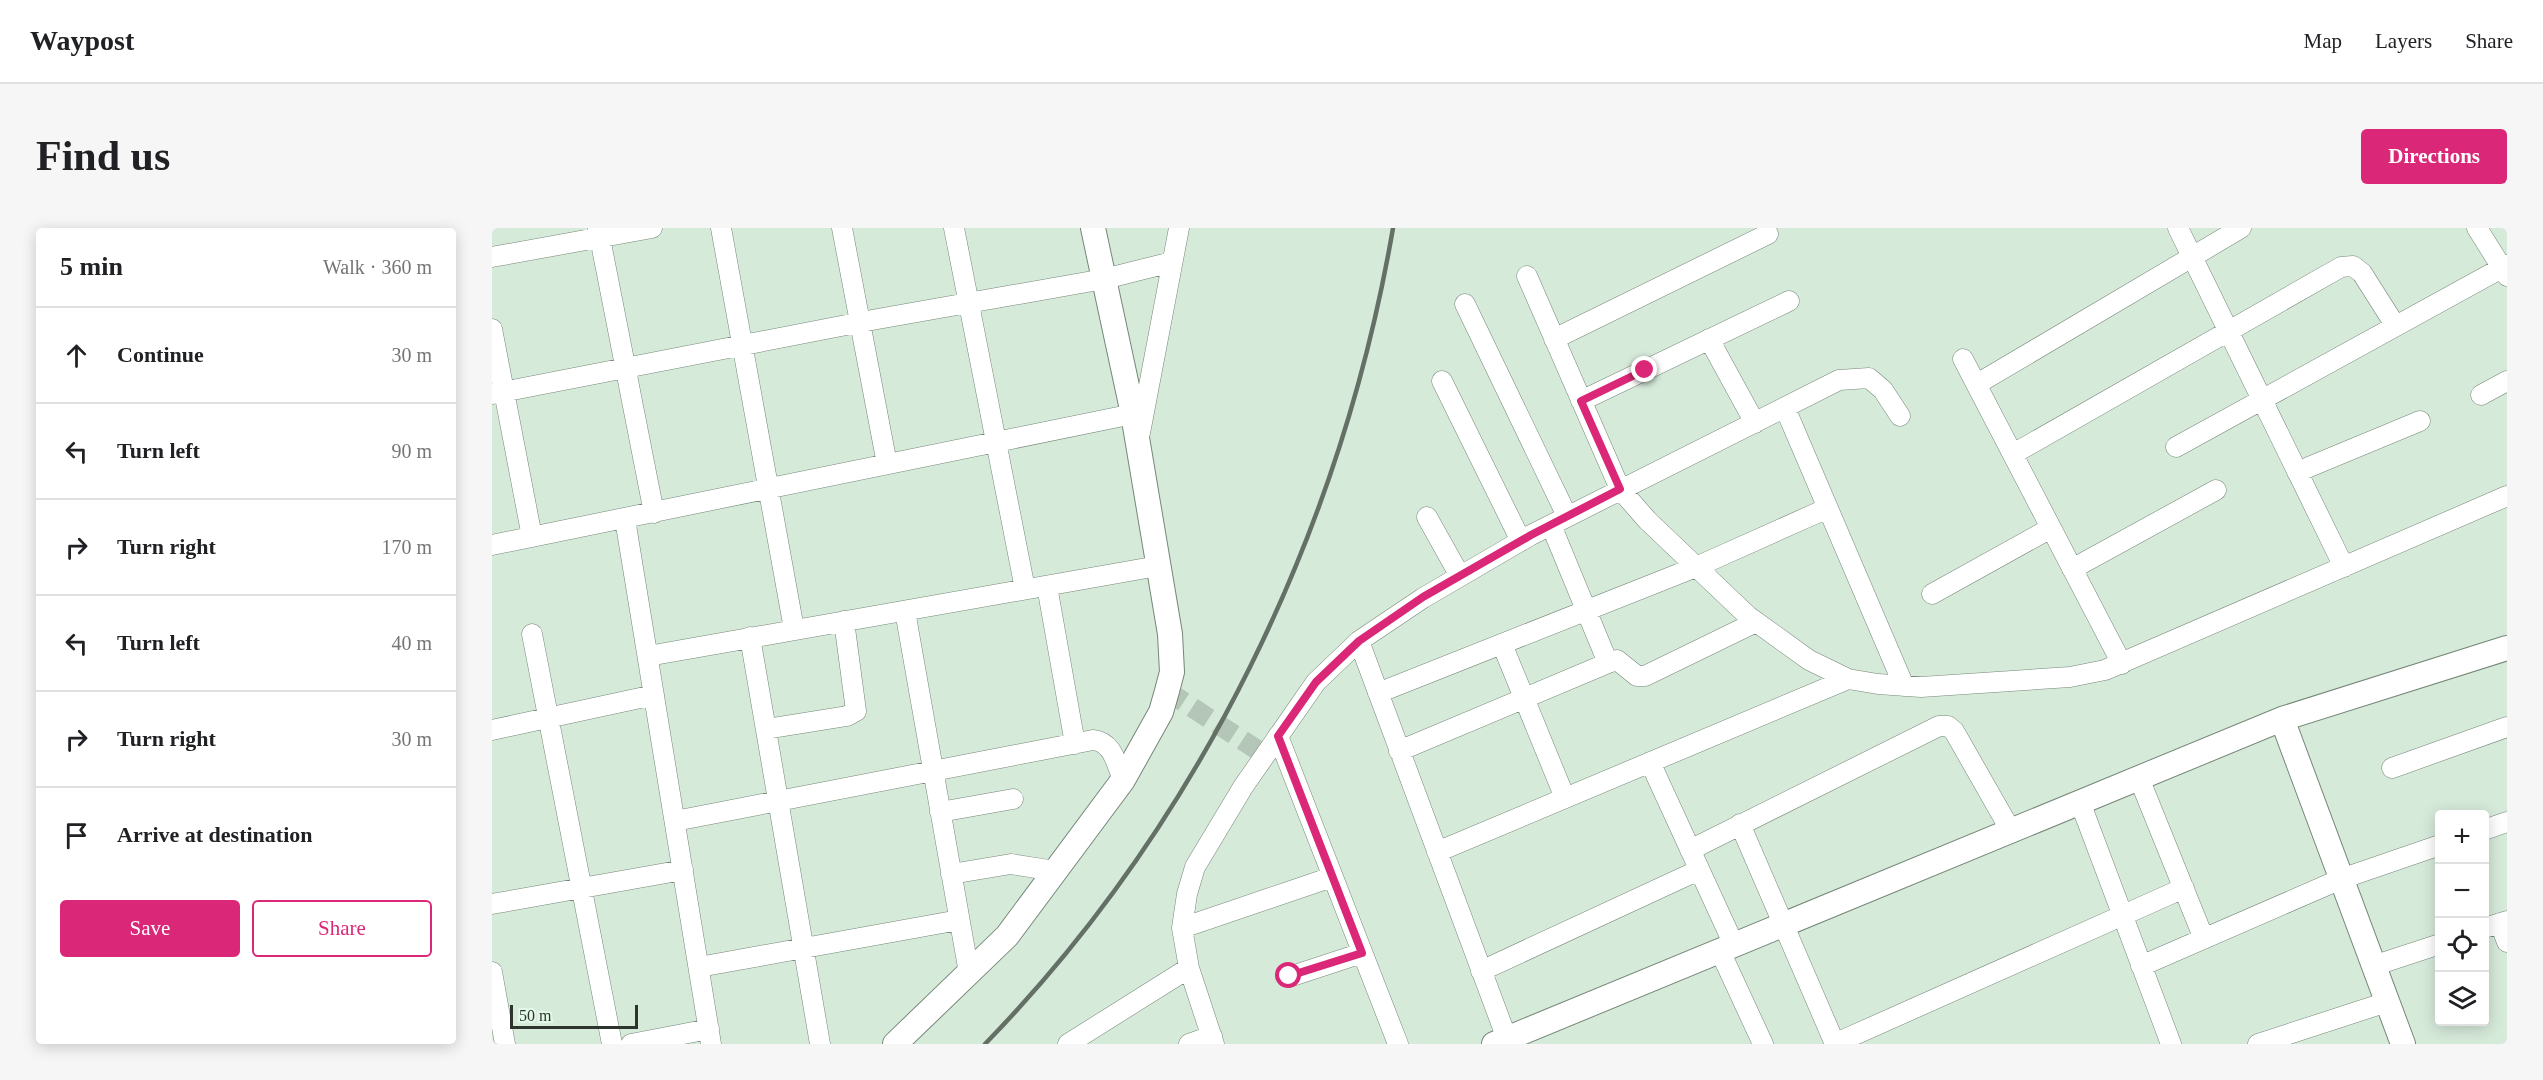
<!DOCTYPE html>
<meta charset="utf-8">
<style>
body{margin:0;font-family:"Times New Roman",serif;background:#f6f6f6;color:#202124}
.controls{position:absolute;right:18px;bottom:18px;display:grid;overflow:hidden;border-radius:6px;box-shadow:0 3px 15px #0003}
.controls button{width:54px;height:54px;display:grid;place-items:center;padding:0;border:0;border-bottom:2px solid #e0e0e0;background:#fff;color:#202124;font:30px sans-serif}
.scale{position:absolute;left:18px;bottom:15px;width:128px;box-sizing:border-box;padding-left:6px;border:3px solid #2d342e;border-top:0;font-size:16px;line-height:21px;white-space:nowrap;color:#2d342e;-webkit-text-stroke:4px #e3f8e7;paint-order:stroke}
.stop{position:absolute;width:18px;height:18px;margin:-14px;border:4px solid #db2777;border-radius:50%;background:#fff}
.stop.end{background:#db2777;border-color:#fff;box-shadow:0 2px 6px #0008}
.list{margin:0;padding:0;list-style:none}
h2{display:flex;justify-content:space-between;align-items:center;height:78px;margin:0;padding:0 24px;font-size:26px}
h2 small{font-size:20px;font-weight:400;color:#757577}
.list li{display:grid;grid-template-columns:39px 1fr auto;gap:18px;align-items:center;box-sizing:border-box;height:96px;padding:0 24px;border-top:2px solid #e0e0e0}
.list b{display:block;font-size:22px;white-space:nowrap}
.list em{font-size:20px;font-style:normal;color:#757577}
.actions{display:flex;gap:12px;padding:18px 24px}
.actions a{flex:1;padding:14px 0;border:2px solid #db2777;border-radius:6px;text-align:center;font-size:21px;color:#db2777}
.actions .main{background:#db2777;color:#fff}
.icon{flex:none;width:33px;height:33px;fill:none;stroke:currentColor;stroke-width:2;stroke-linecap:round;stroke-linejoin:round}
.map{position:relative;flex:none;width:2015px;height:816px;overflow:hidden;border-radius:6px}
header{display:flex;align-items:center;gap:36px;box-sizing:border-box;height:84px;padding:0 30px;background:#fff;border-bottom:2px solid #e0e0e0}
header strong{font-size:28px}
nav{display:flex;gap:33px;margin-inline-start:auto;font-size:21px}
.intro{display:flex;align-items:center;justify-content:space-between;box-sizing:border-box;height:144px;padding:0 36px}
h1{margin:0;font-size:42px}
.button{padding:15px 27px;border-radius:6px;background:#db2777;color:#fff;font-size:21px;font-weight:700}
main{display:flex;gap:36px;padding:0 36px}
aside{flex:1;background:#fff;border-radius:6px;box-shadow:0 3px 15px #0003}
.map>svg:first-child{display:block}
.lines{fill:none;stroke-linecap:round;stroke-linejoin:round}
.minor-tunnel{stroke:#b4c6b8;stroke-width:20;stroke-dasharray:20 10;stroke-linecap:butt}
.minor-casing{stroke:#758778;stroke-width:21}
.tertiary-casing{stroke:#758778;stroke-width:26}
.minor{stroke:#fff;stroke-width:20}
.tertiary{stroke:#fff;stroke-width:24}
.rail{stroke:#647066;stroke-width:4.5}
.route{stroke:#db2777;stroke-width:8}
</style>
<header>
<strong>Waypost</strong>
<nav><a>Map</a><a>Layers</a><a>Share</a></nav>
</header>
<div class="intro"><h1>Find us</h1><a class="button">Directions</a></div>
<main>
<aside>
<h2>5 min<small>Walk · 360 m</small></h2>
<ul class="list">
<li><svg class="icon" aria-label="ahead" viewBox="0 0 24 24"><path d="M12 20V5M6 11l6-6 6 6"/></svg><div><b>Continue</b></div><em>30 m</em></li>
<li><svg class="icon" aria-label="left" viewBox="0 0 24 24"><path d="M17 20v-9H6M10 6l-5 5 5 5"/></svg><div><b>Turn left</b></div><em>90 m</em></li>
<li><svg class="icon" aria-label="right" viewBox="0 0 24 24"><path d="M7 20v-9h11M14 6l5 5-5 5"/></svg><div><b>Turn right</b></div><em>170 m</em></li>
<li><svg class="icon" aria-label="left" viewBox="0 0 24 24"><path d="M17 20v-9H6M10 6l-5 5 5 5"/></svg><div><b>Turn left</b></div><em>40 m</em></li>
<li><svg class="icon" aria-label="right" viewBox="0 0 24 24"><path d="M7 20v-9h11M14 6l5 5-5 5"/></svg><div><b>Turn right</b></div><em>30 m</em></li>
<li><svg class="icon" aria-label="arrive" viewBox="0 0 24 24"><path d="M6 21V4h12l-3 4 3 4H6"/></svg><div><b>Arrive at destination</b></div></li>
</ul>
<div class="actions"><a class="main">Save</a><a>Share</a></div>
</aside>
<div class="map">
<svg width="2015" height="816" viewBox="0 0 2015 816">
<rect width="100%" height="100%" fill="#d6eada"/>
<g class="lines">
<path class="minor-tunnel" d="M 675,463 L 773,527"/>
<defs>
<path id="minor" d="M 106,0 L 162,285
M 229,0 L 302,401
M 350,0 L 395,236
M 462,0 L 533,361
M 1686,0 L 1852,339
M 1985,0 L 2015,48
M 0,29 L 160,0
M 1035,48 L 1128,261 L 1155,292 L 1256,388 L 1317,432 L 1356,451 L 1386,456 L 1429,459 L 1578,449 L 1613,442 L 2015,268
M 973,76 L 1075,288
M 0,101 L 40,309
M 1062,111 L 1276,6
M 1217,111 L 1263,195
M 1471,131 L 1630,436
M 950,153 L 1029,313
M 1485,156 L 1749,0
M 0,166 L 380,92 L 612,51 L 680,34
M 1989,167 L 2015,153
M 1089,173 L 1297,73
M 1293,180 L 1412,458
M 648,205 L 687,0
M 1684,219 L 2015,37
M 1521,226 L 1849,39 L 1861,38 L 1870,45 L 1903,97
M 1805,244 L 1928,193
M 935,289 L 968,348
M 133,291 L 219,816
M 1059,297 L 1116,435
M 0,317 L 641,186
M 1580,341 L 1724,262
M 555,358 L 583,516
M 1440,366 L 1559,300
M 413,383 L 477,745
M 40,406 L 120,816
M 258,409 L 328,816
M 867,413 L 1015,811
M 1010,416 L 1073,570
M 156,428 L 666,338
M 886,465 L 1204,339 L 1336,280
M 274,501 L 355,488 L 364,483 L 352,393
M 0,502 L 162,467
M 786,508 L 906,816
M 907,523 L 1116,435 L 1125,432 L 1145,448 L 1153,448 L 1264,394
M 1158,534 L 1242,717
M 1900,540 L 2015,499
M 1647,550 L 1712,711
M 1588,574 L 1679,816
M 448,584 L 521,571
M 183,593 L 601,512 C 621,514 624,535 631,552
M 1248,596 L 1343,816
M 1992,602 L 2015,594
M 1198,622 L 1447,498 L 1456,498 L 1462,503 L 1519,603
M 945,624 L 1356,451
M 459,646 L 519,636 L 563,643
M 0,676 L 191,642
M 2008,695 L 2015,714
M 690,700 L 840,649
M 1992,700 L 2015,693
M 1228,723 L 1271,816
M 1649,738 L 1849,651 L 1948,617
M 1881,738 L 1948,716
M 207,739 L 467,692
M 989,743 L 1207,642
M 0,744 L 13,816
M 797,749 L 870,725
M 139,816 L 217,801
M 576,816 L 697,740
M 697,816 L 720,808
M 722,816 L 697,740 L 690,700 L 695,666 L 703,639 L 751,559 L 824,454 L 867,413 L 931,370 L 1039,307 L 1347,152 L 1377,150 L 1391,162 L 1408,188
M 1342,816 L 1692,660
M 1766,816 L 1895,774"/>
<path id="tertiary" d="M 1790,491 L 1911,816
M 403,816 L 515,708 L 631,552 L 669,484 L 675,463 L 680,444 L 678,406 L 641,186 L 601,0
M 1002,816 L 1790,491 L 2015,420"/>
</defs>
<use href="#minor" class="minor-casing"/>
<use href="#tertiary" class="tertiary-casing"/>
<use href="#minor" class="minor"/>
<use href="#tertiary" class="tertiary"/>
<path class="rail" d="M 493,816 C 708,595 849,303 901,0"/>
</g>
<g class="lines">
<path class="route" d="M 797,748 L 870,725 L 786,508 L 824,454 L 867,413 L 931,369 L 1039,307 L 1128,261 L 1089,173 L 1153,142"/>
</g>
</svg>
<div class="controls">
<button>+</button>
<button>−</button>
<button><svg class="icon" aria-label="locate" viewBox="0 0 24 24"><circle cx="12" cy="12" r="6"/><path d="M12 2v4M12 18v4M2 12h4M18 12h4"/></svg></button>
<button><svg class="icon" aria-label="layers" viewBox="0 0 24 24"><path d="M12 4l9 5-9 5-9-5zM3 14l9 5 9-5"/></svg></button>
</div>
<div class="scale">50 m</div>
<div class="stop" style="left:797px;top:748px"></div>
<div class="stop end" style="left:1153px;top:142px"></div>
</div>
</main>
